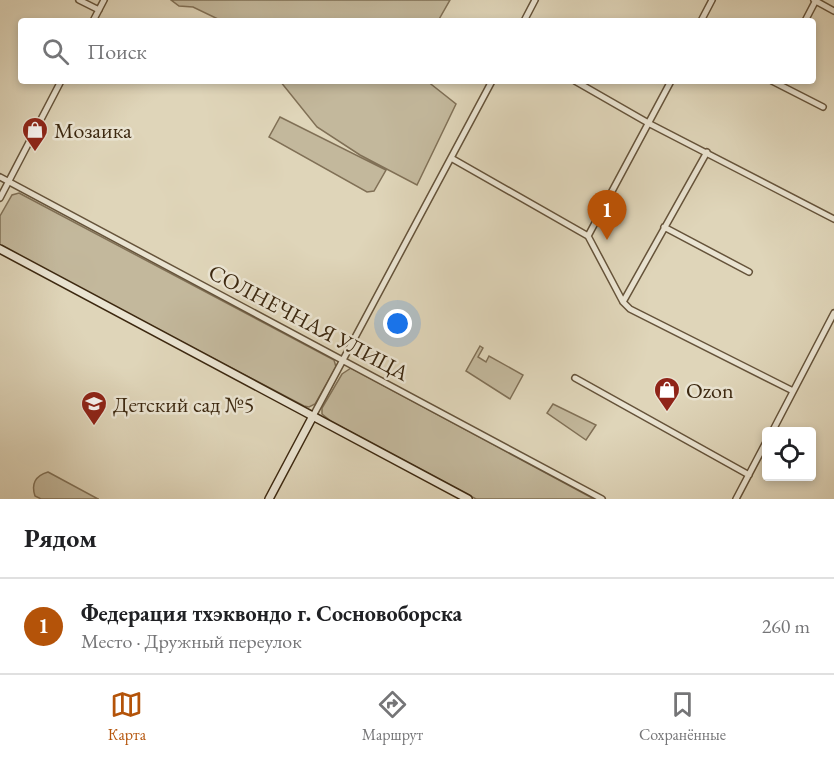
<!DOCTYPE html>
<html lang="ru">
<meta charset="utf-8">
<style>
body{margin:0;font-family:"EB Garamond",serif;background:#f6f6f6;color:#202124}
.controls{position:absolute;right:18px;bottom:18px;display:grid;overflow:hidden;border-radius:6px;box-shadow:0 3px 9px #0003}
.controls button{width:54px;height:54px;display:grid;place-items:center;padding:0;border:0;border-bottom:2px solid #e0e0e0;background:#fff;color:#202124;font:30px sans-serif}
.you{position:absolute;left:398px;top:324px;width:21px;height:21px;margin:-15px;border:4px solid #fff;border-radius:50%;background:#1a73e8;box-shadow:0 0 0 9px #1a73e833}
.badge{display:grid;place-items:center;width:39px;height:39px;border-radius:50%;background:#b45309;color:#fff;font-size:20px;font-weight:700}
.pin{position:absolute;translate:-50% -50px;filter:drop-shadow(0 2px 3px #0008)}
.pin::after{content:'';position:absolute;top:32px;width:21px;height:18px;background:inherit;clip-path:polygon(0 0,100% 0,50% 100%)}
.list{margin:0;padding:0;list-style:none}
h2{display:flex;justify-content:space-between;align-items:center;height:78px;margin:0;padding:0 24px;font-size:26px}
h2 small{font-size:20px;font-weight:400;color:#757577}
.list li{display:grid;grid-template-columns:39px 1fr auto;gap:18px;align-items:center;box-sizing:border-box;height:96px;padding:0 24px;border-top:2px solid #e0e0e0}
.list b{display:block;font-size:22px;white-space:nowrap}
.list p{margin:0;font-size:20px;white-space:nowrap;color:#757577}
.list em{font-size:20px;font-style:normal;color:#757577}
.icon{flex:none;width:33px;height:33px;fill:none;stroke:currentColor;stroke-width:2;stroke-linecap:round;stroke-linejoin:round}
.map{position:relative;flex:none;width:834px;height:499px;overflow:hidden}
.search{position:absolute;background:#fff;box-shadow:0 3px 9px #0003;left:18px;right:18px;top:18px;height:66px;display:flex;align-items:center;gap:15px;box-sizing:border-box;padding:0 21px;border-radius:6px;color:#757577;font-size:22px}
.sheet{height:174px;background:#fff}
nav{display:flex;justify-content:space-around;align-items:center;box-sizing:border-box;height:84px;border-top:2px solid #e0e0e0;background:#fff;font-size:16px;color:#757577}
nav a{display:grid;justify-items:center;gap:3px}
nav .on{color:#b45309}
.map>svg:first-child{display:block}
.green{fill:#c3b89c;stroke:#807056;stroke-width:1.5}
.lines{fill:none;stroke-linecap:round;stroke-linejoin:round}
.street-casing{stroke:#65533a;stroke-width:8}
.secondary-casing{stroke:#3c2810;stroke-width:10}
.street{stroke:#eae4d2;stroke-width:5}
.secondary{stroke:#eae4d2;stroke-width:7}
.labels{text-anchor:middle;stroke-width:5;stroke-linejoin:round;paint-order:stroke}
.poi-label{font-size:22px;fill:#3c2810;stroke:#eae4d2;text-anchor:start}
.street-label{font-size:22px;fill:#3c2810;stroke:#eae4d2}
</style>
<div class="map">
<svg width="834" height="499" viewBox="0 0 834 499">
<rect width="100%" height="100%" fill="#dfd5b9"/>
<filter id="stains"><feTurbulence type="fractalNoise" baseFrequency=".00333" numOctaves="4"/><feColorMatrix values="0 0 0 0 .2 0 0 0 0 .09 0 0 0 0 .02 0 0 0 .5 -.17"/></filter>
<radialGradient id="worn" r=".72"><stop offset=".6" stop-color="#630" stop-opacity="0"/><stop offset="1" stop-color="#630" stop-opacity=".3"/></radialGradient>
<path class="green" d="M 171,0 L 450,0 L 438,21 L 222,21 L 193,7 L 179,6 Z
M 280,81 L 427,81 L 456,104 L 417,185 L 360,155 L 317,127 Z
M 280,117 L 386,170 L 374,191 L 367,192 L 269,137 Z
M 19,193 L 334,360 L 336,367 L 315,404 L 309,407 L 304,406 L 0,246 L 0,216 L 12,195 Z
M 480,346 L 483,348 L 478,357 L 486,362 L 489,356 L 523,375 L 510,399 L 466,371 Z
M 351,368 L 594,499 L 476,499 L 332,422 L 322,414 L 322,408 L 342,374 Z
M 553,404 L 596,425 L 586,440 L 547,413 Z
M 48,472 L 98,499 L 99,499 L 41,499 L 35,496 C 31,484 35,476 48,472 Z"/>
<g class="lines">
<defs>
<path id="street" d="M 79,0 L 99,10
M 814,0 L 834,11
M 93,21 L 104,0
M 524,21 L 535,0
M 701,21 L 712,0
M 805,21 L 816,0
M 575,81 L 650,124 L 834,219
M 772,81 L 823,107
M 451,158 L 588,236 L 623,302 L 630,309 L 793,391
M 0,177 L 602,499
M 0,198 L 61,81
M 664,227 L 749,272
M 588,236 L 671,81
M 623,302 L 707,152
M 575,378 L 749,475
M 313,416 L 492,81
M 772,432 L 834,313
M 736,499 L 766,442"/>
<path id="secondary" d="M 0,249 L 468,499
M 269,499 L 313,416"/>
</defs>
<use href="#street" class="street-casing"/>
<use href="#secondary" class="secondary-casing"/>
<use href="#street" class="street"/>
<use href="#secondary" class="secondary"/>
</g>
<defs>
<symbol id="shop-pin" viewBox="-11 -11 22 30"><path d="M0 17L-7.5 6A9.5 9.5 0 1 1 7.5 6Z" fill="#8f2418" stroke="#eae4d2"/><path d="M-5-2.5h2.3a2.7 3.5 0 0 1 5.4 0H5L5.5 6h-11ZM-1.5-2.5h3a1.5 2.3 0 0 0-3 0Z" fill="#fff"/></symbol>
<symbol id="school-pin" viewBox="-11 -11 22 30"><path d="M0 17L-7.5 6A9.5 9.5 0 1 1 7.5 6Z" fill="#8f2418" stroke="#eae4d2"/><path d="M0-5L7-2L0 1L-7-2ZM-4 1L0 2.5L4 1V4Q0 6-4 4Z" fill="#fff"/></symbol>
</defs>
<g fill-rule="evenodd">
<use href="#shop-pin" x="20" y="115" width="30" height="40"/>
<use href="#shop-pin" x="652" y="375" width="30" height="40"/>
<use href="#school-pin" x="79" y="389" width="30" height="40"/>
</g>
<g class="labels">
<g class="poi-label">
<text x="54" y="138">Мозаика</text>
<text x="686" y="398">Ozon</text>
<text x="113" y="412">Детский сад №5</text>
</g>
<g class="street-label">
<text transform="translate(309 322) rotate(28)" y="8">СОЛНЕЧНАЯ УЛИЦА</text>
</g>
</g>
<rect width="100%" height="100%" filter="url(#stains)"/>
<rect width="100%" height="100%" fill="url(#worn)"/>
</svg>
<div class="controls">
<button><svg class="icon" aria-label="locate" viewBox="0 0 24 24"><circle cx="12" cy="12" r="6"/><path d="M12 2v4M12 18v4M2 12h4M18 12h4"/></svg></button>
</div>
<div class="you"></div>
<div class="pin badge" style="left:607px;top:240px">1</div>
<div class="search"><svg class="icon" aria-label="search" viewBox="0 0 24 24"><circle cx="10" cy="10" r="6"/><path d="M15 15l6 6"/></svg>Поиск</div>
</div>
<section class="sheet">
<h2>Рядом<small></small></h2>
<ul class="list">
<li><span class="badge">1</span><div><b>Федерация тхэквондо г. Сосновоборска</b><p>Место · Дружный переулок</p></div><em>260 m</em></li>
</ul>
</section>
<nav>
<a class="on"><svg class="icon" aria-label="map" viewBox="0 0 24 24"><path d="M3 6l6-2 6 2 6-2v14l-6 2-6-2-6 2zM9 4v14M15 6v14"/></svg>Карта</a>
<a><svg class="icon" aria-label="directions" viewBox="0 0 24 24"><path d="M12 3l9 9-9 9-9-9zM9 14v-3h6M13 9l2 2-2 2"/></svg>Маршрут</a>
<a><svg class="icon" aria-label="saved" viewBox="0 0 24 24"><path d="M7 4h10v16l-5-4-5 4z"/></svg>Сохранённые</a>
</nav>
